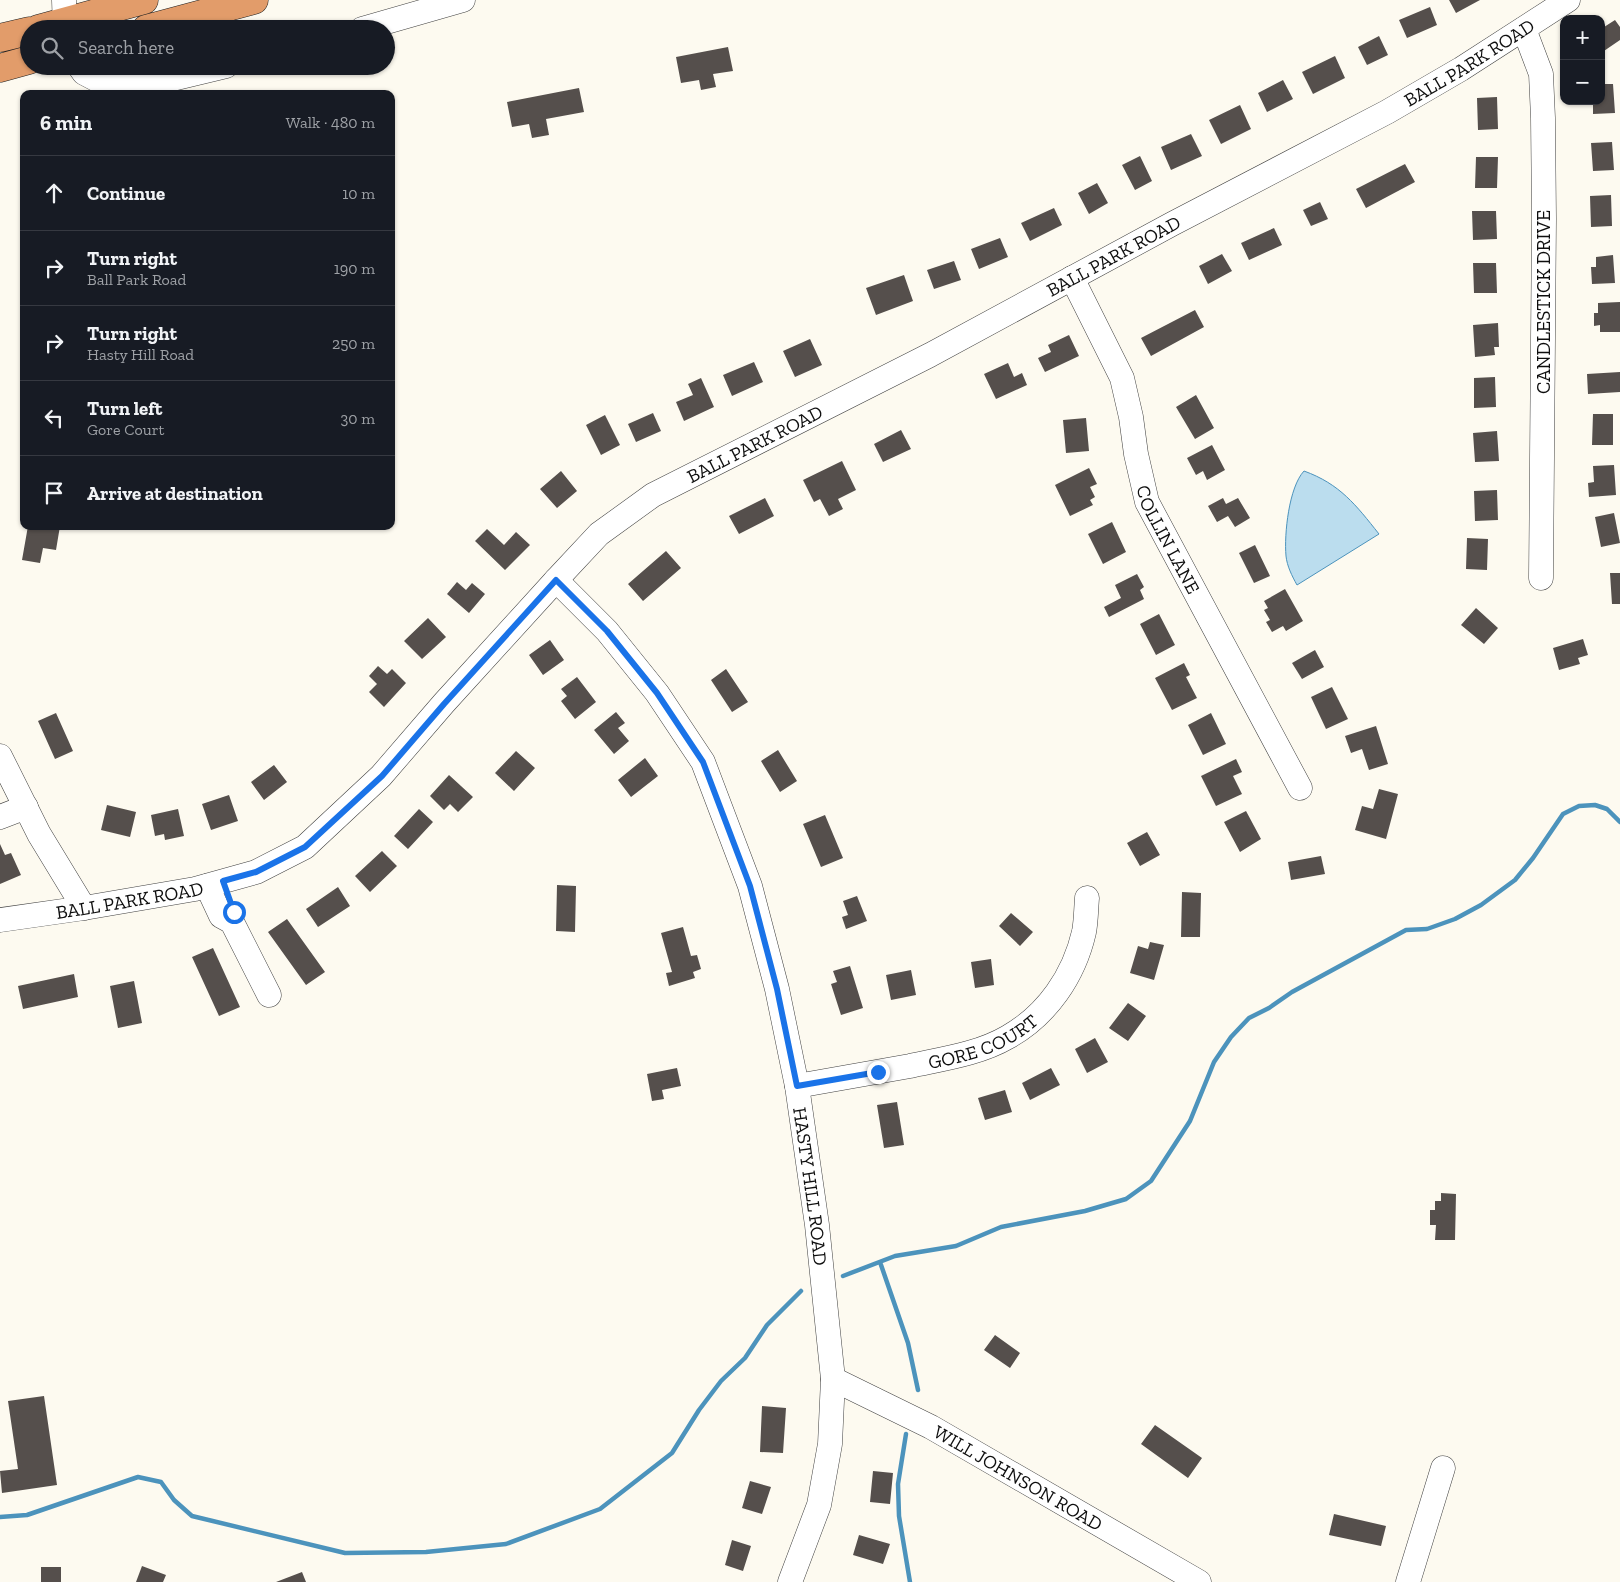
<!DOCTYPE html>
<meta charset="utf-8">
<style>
body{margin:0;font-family:"Zilla Slab",serif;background:#242831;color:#f1f3f6}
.controls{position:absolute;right:15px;top:15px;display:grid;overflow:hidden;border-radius:10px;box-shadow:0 1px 4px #0004}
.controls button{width:45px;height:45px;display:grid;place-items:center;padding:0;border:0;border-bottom:1px solid #363941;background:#171b24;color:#f1f3f6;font:25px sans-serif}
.stop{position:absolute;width:15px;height:15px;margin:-11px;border:4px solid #1a73e8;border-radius:50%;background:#fff}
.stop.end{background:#1a73e8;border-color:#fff;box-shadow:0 1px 5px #0008}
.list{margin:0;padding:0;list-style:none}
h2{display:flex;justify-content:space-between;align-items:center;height:65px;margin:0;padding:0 20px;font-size:21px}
h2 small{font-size:16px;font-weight:400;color:#9ea1a6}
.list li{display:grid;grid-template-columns:32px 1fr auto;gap:15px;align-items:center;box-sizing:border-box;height:75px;padding:0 20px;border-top:1px solid #363941}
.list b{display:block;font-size:19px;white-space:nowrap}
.list p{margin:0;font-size:16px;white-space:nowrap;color:#9ea1a6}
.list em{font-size:16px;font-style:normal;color:#9ea1a6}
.icon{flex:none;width:28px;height:28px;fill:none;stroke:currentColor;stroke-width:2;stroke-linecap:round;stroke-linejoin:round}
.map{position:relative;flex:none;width:1620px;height:1582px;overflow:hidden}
.search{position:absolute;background:#171b24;box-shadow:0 1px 4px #0004;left:20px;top:20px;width:375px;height:55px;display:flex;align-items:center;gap:12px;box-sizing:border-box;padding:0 18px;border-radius:28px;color:#9ea1a6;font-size:19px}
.panel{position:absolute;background:#171b24;box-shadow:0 1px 4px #0004;left:20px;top:90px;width:375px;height:440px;border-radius:10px}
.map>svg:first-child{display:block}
.water{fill:#bde;stroke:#4c93bc}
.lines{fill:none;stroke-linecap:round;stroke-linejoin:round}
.stream{stroke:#4c93bc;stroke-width:4.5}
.building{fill:#554f4c}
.minor-casing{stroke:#414141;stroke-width:25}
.highway-casing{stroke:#1f1f1f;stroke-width:29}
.minor{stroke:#fff;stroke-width:24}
.highway{stroke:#e29c6a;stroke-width:28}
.route{stroke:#1a73e8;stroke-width:6}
.labels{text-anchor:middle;stroke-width:5;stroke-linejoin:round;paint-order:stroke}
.street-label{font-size:19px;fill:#0e0e0e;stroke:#fff}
</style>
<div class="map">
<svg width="1620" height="1582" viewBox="0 0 1620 1582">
<rect width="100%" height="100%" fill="#fdfaf0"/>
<path class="water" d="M 1304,471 C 1340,484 1356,505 1379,534 L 1297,585 C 1292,576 1287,566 1286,556 C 1284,534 1289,487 1304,471 Z"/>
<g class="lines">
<path class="stream" d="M 880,1262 L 908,1343 L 918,1390
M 843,1276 L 895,1256 L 956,1246 L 1001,1227 L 1085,1211 L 1126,1199 L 1151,1181 L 1190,1121 L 1214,1062 L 1231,1037 L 1249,1018 L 1269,1008 L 1292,992 L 1406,930 L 1427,929 L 1455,919 L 1481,905 L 1515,880 L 1533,858 L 1563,814 L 1579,806 L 1595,805 L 1607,809 L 1620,822
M 906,1434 L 898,1484 L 899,1516 L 910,1582
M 0,1517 L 27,1515 L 138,1477 L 161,1482 L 174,1500 L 192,1516 L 345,1553 L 426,1552 L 506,1544 L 600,1509 L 672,1453 L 699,1410 L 721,1381 L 745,1358 L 767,1325 L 801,1291"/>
</g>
<path class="building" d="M 1449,0 L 1480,0 L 1456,13 Z
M 1430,7 L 1437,25 L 1407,38 L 1399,20 Z
M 1615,20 L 1620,27 L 1620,40 L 1601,53 L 1601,29 Z
M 1379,36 L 1388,55 L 1367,65 L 1358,47 Z
M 728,47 L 733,71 L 713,74 L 716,87 L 701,90 L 699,80 L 681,83 L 676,57 Z
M 1335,56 L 1345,78 L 1313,94 L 1302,72 Z
M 1283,80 L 1293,99 L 1267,112 L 1258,93 Z
M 1601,84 L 1613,84 L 1615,113 L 1593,114 L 1593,101 L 1601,101 Z
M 579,88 L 584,112 L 546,119 L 549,135 L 532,138 L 529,124 L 512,127 L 507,102 Z
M 1497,97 L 1498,129 L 1478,130 L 1477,98 Z
M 1240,105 L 1251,129 L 1221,144 L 1209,120 Z
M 1191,134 L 1202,156 L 1171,170 L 1161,147 Z
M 1612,142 L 1614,170 L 1593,171 L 1591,143 Z
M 1140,156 L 1152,181 L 1135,190 L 1122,165 Z
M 1476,157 L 1498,157 L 1497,188 L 1475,188 Z
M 1405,164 L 1415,182 L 1366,208 L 1356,189 Z
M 1097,183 L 1108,203 L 1089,214 L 1078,193 Z
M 1611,195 L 1612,226 L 1591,227 L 1590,196 Z
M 1320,202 L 1328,219 L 1311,226 L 1303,210 Z
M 1054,208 L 1062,225 L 1030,241 L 1021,223 Z
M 1472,211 L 1496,211 L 1497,239 L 1473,240 Z
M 1274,228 L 1282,245 L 1249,260 L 1241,243 Z
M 1000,238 L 1008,257 L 979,269 L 971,249 Z
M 1222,254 L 1232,271 L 1208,284 L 1199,266 Z
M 1613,255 L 1615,283 L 1592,284 L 1591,267 L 1596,267 L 1596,257 Z
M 954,261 L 961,280 L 934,289 L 927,270 Z
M 1473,263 L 1496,263 L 1497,293 L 1474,293 Z
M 904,275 L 913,301 L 876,315 L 866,288 Z
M 1620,302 L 1620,332 L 1600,332 L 1600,325 L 1594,326 L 1594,313 L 1598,313 L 1598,303 Z
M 1195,310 L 1204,327 L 1151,356 L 1141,338 Z
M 1498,323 L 1499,347 L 1494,347 L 1495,355 L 1475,357 L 1473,325 Z
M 1069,335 L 1079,356 L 1045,372 L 1038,358 L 1051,352 L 1048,345 Z
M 810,339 L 822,365 L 795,377 L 783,351 Z
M 754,362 L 763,382 L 732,396 L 723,375 Z
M 1008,363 L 1014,377 L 1022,373 L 1027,385 L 996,399 L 984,374 Z
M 1620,372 L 1620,392 L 1588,394 L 1587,374 Z
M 1495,377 L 1496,407 L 1474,408 L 1474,378 Z
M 701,378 L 714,407 L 684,421 L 676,402 L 693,395 L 688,384 Z
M 1196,395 L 1214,428 L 1195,439 L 1176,407 Z
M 653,413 L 661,431 L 636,442 L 628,424 Z
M 1593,414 L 1613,414 L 1613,445 L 1592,445 Z
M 605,415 L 620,445 L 601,455 L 586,425 Z
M 1086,418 L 1089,451 L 1066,453 L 1063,420 Z
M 901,430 L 911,449 L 883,462 L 874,444 Z
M 1497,431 L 1499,461 L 1475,462 L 1473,433 Z
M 1212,445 L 1225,470 L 1207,480 L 1203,471 L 1196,475 L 1187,458 Z
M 842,461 L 856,490 L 838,499 L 843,509 L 829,516 L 820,499 L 814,502 L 803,480 Z
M 1614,465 L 1616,495 L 1589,497 L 1588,483 L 1594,482 L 1593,466 Z
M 1089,468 L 1097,484 L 1090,487 L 1095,497 L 1090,500 L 1093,505 L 1070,516 L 1055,485 Z
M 561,471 L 577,491 L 557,508 L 540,489 Z
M 1497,490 L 1498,520 L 1475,521 L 1474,491 Z
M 765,498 L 774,516 L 739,534 L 729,516 Z
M 1223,498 L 1226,504 L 1238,498 L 1250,518 L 1235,527 L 1228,516 L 1217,522 L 1208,506 Z
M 1614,513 L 1620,543 L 1601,547 L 1595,517 Z
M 1112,522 L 1126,552 L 1103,564 L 1088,534 Z
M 28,526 L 60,526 L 56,550 L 43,548 L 40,563 L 22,560 Z
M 487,529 L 504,545 L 516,532 L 530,545 L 505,570 L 475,541 Z
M 1467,538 L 1488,539 L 1487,570 L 1466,569 Z
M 1255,545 L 1270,576 L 1254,583 L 1239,553 Z
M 666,551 L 681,568 L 643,601 L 628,584 Z
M 1610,573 L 1620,573 L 1620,604 L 1612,604 Z
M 1137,574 L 1144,587 L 1140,590 L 1144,599 L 1109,617 L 1104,607 L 1121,598 L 1115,585 Z
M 457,582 L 466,590 L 472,583 L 485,594 L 469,613 L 447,594 Z
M 1285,589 L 1303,621 L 1286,631 L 1283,626 L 1272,632 L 1266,622 L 1270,620 L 1264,610 L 1268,608 L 1264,601 Z
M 1476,608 L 1498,628 L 1484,644 L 1461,625 Z
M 1159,614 L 1175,645 L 1156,655 L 1140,624 Z
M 428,618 L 446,637 L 422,659 L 404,641 Z
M 1583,639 L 1588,655 L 1578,658 L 1580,664 L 1559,670 L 1553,648 Z
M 550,640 L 564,660 L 543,675 L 529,655 Z
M 1315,650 L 1324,667 L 1302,679 L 1292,663 Z
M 1184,663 L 1190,675 L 1186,677 L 1197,698 L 1172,710 L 1155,678 Z
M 378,666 L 387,674 L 392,669 L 406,683 L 384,707 L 369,692 L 377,684 L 369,676 Z
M 726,669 L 748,702 L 732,712 L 711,680 Z
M 577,677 L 596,702 L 575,719 L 561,701 L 567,696 L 561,689 Z
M 1332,687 L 1348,719 L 1326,729 L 1311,697 Z
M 616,712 L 625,723 L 618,728 L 629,741 L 614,754 L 594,730 Z
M 56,713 L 73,751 L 55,759 L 38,721 Z
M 1211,713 L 1226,744 L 1203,755 L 1188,725 Z
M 1376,726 L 1388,764 L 1369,770 L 1362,749 L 1351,753 L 1345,736 Z
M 778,750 L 797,781 L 780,792 L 761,761 Z
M 516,751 L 535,768 L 514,791 L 495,773 Z
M 645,758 L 658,776 L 631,797 L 618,780 Z
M 1236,759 L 1242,772 L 1233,776 L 1242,794 L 1216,806 L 1201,776 Z
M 274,765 L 287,782 L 264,800 L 251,782 Z
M 449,775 L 473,797 L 458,812 L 450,804 L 444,810 L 430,796 Z
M 1379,789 L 1398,794 L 1386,839 L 1355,830 L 1362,806 L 1373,809 Z
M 229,795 L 238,821 L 211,830 L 202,804 Z
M 107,805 L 136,812 L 130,837 L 101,830 Z
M 178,809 L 184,836 L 165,840 L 164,834 L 155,836 L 151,815 Z
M 419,809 L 433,822 L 408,849 L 394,836 Z
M 1246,811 L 1261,839 L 1240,852 L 1224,822 Z
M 825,815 L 843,858 L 821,867 L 803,824 Z
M 1147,832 L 1160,855 L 1140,866 L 1127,843 Z
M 0,844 L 5,855 L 11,853 L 21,875 L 0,884 Z
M 382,851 L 397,866 L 370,892 L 355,876 Z
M 1321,856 L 1325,874 L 1291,880 L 1288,862 Z
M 557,885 L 576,886 L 575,932 L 556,931 Z
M 338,887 L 350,906 L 318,927 L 306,909 Z
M 1182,892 L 1201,893 L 1200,937 L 1181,937 Z
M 857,896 L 867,921 L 846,929 L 842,917 L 848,915 L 843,901 Z
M 1011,913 L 1033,932 L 1020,946 L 999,926 Z
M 287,919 L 325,972 L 306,985 L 268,932 Z
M 683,927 L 691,956 L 697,955 L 701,969 L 693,972 L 695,978 L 669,986 L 666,973 L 672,972 L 661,933 Z
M 1150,942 L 1164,945 L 1154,980 L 1130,973 L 1138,946 L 1148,949 Z
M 213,948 L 240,1007 L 219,1016 L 192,957 Z
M 991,959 L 994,985 L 975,988 L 971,962 Z
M 850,966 L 863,1008 L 841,1015 L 831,984 L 837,982 L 833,971 Z
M 911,970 L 916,995 L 891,1000 L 886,975 Z
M 74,974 L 78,997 L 23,1009 L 18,986 Z
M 134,981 L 142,1023 L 118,1028 L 110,986 Z
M 1128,1003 L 1146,1016 L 1128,1041 L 1109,1028 Z
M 1095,1038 L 1108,1062 L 1087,1073 L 1075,1049 Z
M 677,1068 L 681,1086 L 662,1090 L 664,1099 L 652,1101 L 647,1074 Z
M 1051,1068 L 1060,1085 L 1030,1100 L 1022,1083 Z
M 1005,1090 L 1012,1112 L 985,1120 L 978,1098 Z
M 897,1102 L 904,1145 L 884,1148 L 877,1105 Z
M 1441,1193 L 1456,1194 L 1455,1240 L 1435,1240 L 1436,1225 L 1430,1225 L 1430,1210 L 1435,1210 L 1435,1201 L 1441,1201 Z
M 995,1335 L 1020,1353 L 1010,1368 L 984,1350 Z
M 44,1396 L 57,1485 L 2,1493 L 0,1471 L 18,1469 L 8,1401 Z
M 762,1406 L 786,1408 L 783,1453 L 760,1452 Z
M 1155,1425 L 1202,1458 L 1188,1478 L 1141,1444 Z
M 873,1471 L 893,1473 L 890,1504 L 870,1502 Z
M 750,1481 L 771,1487 L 762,1514 L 742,1508 Z
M 1334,1514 L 1386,1526 L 1381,1546 L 1329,1535 Z
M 859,1535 L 890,1544 L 883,1564 L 853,1555 Z
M 732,1540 L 751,1546 L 743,1571 L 725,1565 Z
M 142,1566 L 166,1575 L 163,1582 L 136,1582 Z
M 41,1567 L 61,1567 L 61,1582 L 41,1582 Z
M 302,1572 L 306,1582 L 276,1582 Z"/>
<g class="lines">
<defs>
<g id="minor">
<path d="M 64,0 L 65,29"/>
<path d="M 362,29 L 463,0"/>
<path d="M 1524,29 L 1541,74 L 1543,118 L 1544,219 L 1541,578"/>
<path d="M 79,66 L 84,73 L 107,85 L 147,85 L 226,66"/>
<path id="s1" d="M 1072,278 L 1122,378 L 1131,417 L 1136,454 L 1147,502 L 1300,788"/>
<path id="s2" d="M 556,580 L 607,631 L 657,693 L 703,762 L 750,886 L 777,989 L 797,1086 L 817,1225 L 833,1379 L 830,1444 L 819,1505 L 790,1582"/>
<path d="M 0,756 L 39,834 L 84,908"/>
<path d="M 0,817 L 26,807"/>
<path d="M 207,886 L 221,916 L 232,922 L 269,995"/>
<path id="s3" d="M 0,920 L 84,908 L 195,889 L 256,872 L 305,847 L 381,776 L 444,703 L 556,580 L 599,534 L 653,495 L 930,355 L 1172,224 L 1387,112 L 1461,69 L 1568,0"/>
<path id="s4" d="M 797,1086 C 835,1079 872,1073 910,1066 C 942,1059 979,1054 1008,1037 C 1047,1015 1074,976 1084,932 C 1086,922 1086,910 1087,898"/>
<path id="s5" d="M 833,1379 L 931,1427 L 1199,1582"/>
<path d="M 1408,1582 L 1443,1468"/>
</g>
<path id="highway" d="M 38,29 L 144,0
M 146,29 L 254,0
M 0,38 L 29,31
M 0,68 L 29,60"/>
</defs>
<use href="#minor" class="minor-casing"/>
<use href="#highway" class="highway-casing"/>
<use href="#minor" class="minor"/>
<use href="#highway" class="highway"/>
</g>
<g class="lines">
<path class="route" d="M 234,912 L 223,881 L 256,872 L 305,847 L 382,776 L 444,704 L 556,580 L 607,631 L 657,693 L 703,762 L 750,886 L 777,989 L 797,1086 L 878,1072"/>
</g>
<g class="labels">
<g class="street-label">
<text dy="7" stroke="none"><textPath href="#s3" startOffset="1736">BALL PARK ROAD</textPath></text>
<text dy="7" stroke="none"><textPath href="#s3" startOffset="1331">BALL PARK ROAD</textPath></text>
<text transform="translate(1543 302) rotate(-90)" y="7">CANDLESTICK DRIVE</text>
<text dy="7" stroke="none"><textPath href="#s3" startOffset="926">BALL PARK ROAD</textPath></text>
<text dy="7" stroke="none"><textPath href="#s1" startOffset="281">COLLIN LANE</textPath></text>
<text dy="7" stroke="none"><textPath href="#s3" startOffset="131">BALL PARK ROAD</textPath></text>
<text dy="7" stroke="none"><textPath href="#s4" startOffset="192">GORE COURT</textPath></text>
<text dy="7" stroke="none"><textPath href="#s2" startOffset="674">HASTY HILL ROAD</textPath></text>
<text dy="7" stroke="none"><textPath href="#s5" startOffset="210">WILL JOHNSON ROAD</textPath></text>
</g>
</g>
</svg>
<div class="controls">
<button>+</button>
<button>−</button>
</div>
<div class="stop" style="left:234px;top:912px"></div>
<div class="stop end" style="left:878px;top:1072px"></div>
<div class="search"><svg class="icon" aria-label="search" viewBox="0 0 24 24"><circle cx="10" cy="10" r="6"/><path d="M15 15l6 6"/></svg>Search here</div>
<section class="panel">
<h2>6 min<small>Walk · 480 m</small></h2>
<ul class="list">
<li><svg class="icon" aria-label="ahead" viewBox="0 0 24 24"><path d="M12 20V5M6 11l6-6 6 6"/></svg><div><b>Continue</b></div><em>10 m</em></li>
<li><svg class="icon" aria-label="right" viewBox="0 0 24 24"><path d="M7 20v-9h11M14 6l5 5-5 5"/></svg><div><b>Turn right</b><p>Ball Park Road</p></div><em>190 m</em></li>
<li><svg class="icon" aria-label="right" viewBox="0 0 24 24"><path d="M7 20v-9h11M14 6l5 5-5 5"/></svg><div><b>Turn right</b><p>Hasty Hill Road</p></div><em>250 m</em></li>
<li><svg class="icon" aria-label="left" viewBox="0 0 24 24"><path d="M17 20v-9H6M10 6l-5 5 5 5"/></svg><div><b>Turn left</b><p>Gore Court</p></div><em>30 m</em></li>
<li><svg class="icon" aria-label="arrive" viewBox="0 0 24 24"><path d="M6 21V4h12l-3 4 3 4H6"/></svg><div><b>Arrive at destination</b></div></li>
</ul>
</section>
</div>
